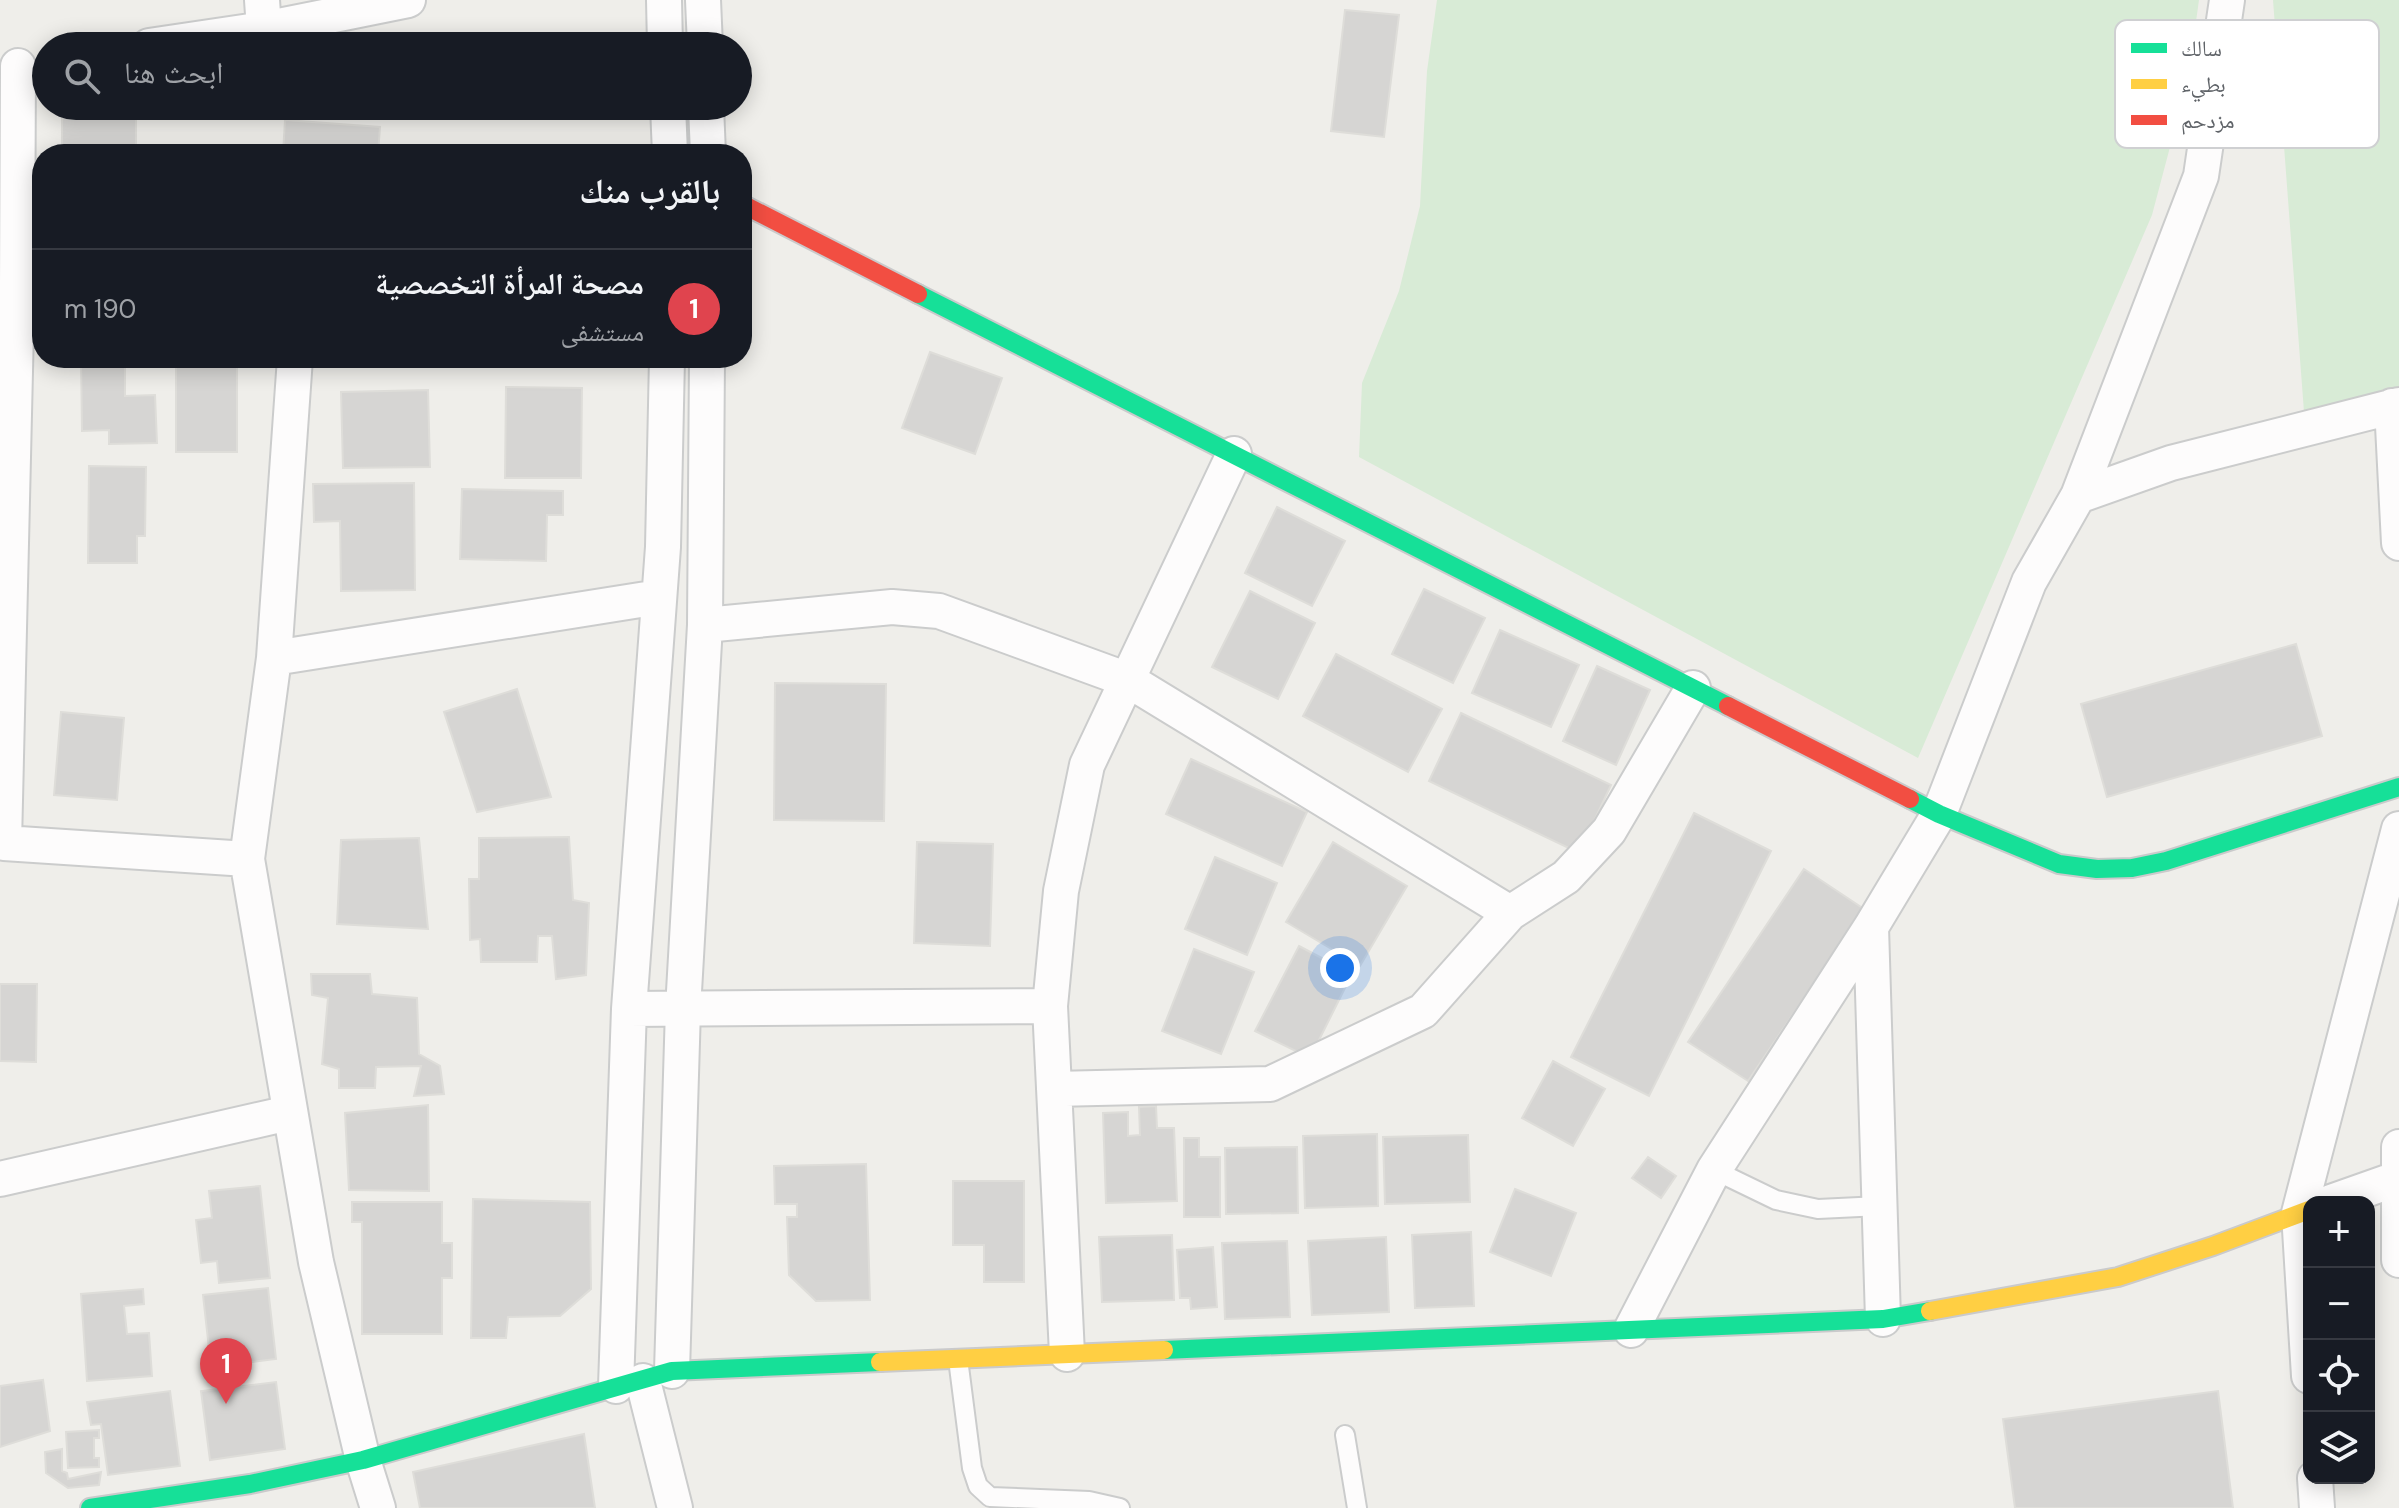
<!DOCTYPE html>
<html lang="ar">
<meta charset="utf-8">
<style>
body{margin:0;font-family:"DM Sans","Noto Naskh Arabic",sans-serif;background:#242831;color:#f1f3f6;direction:rtl}
.controls{position:absolute;right:24px;bottom:24px;display:grid;overflow:hidden;border-radius:16px;box-shadow:0 4px 20px #0003}
.controls button{width:72px;height:72px;display:grid;place-items:center;padding:0;border:0;border-bottom:2px solid #363941;background:#171b24;color:#f1f3f6;font:40px sans-serif}
.you{position:absolute;left:1340px;top:968px;width:28px;height:28px;margin:-20px;border:6px solid #fff;border-radius:50%;background:#1a73e8;box-shadow:0 0 0 12px #1a73e833}
.badge{display:grid;place-items:center;width:52px;height:52px;border-radius:50%;background:#ea580c;color:#fff;font-size:26px;font-weight:700}
.pin{position:absolute;translate:-50% -66px;filter:drop-shadow(0 2px 4px #0008)}
.pin::after{content:'';position:absolute;top:42px;width:28px;height:24px;background:inherit;clip-path:polygon(0 0,100% 0,50% 100%)}
.list{margin:0;padding:0;list-style:none}
h2{display:flex;justify-content:space-between;align-items:center;height:104px;margin:0;padding:0 32px;font-size:34px}
h2 small{font-size:26px;font-weight:400;color:#9ea1a6}
.list li{display:grid;grid-template-columns:52px 1fr auto;gap:24px;align-items:center;box-sizing:border-box;height:120px;padding:0 32px;border-top:2px solid #363941}
.list b{display:block;font-size:30px;white-space:nowrap}
.list p{margin:0;font-size:26px;white-space:nowrap;color:#9ea1a6}
.list em{font-size:26px;font-style:normal;color:#9ea1a6}
.icon{flex:none;width:44px;height:44px;fill:none;stroke:currentColor;stroke-width:2;stroke-linecap:round;stroke-linejoin:round}
.map{position:relative;flex:none;width:2399px;height:1508px;overflow:hidden;direction:ltr}
.search{position:absolute;background:#171b24;box-shadow:0 4px 20px #0003;left:32px;top:32px;width:720px;height:88px;display:flex;align-items:center;gap:20px;box-sizing:border-box;padding:0 28px;border-radius:44px;color:#9ea1a6;font-size:30px}
.panel{position:absolute;background:#171b24;box-shadow:0 4px 20px #0003;left:32px;top:144px;width:720px;height:224px;border-radius:32px;direction:rtl}
.map>svg:first-child{display:block}
.green{fill:#d8ebd6}
.building{fill:#d6d5d3;stroke:#deddd9;stroke-width:2}
.lines{fill:none;stroke-linecap:round;stroke-linejoin:round}
.lane-casing{stroke:#cbcccc;stroke-width:22}
.street-casing{stroke:#cbcccc;stroke-width:38}
.fast-casing{stroke:#cacacb;stroke-width:22}
.slow-casing{stroke:#cacacb;stroke-width:22}
.jam-casing{stroke:#cacacb;stroke-width:22}
.lane{stroke:#fdfcfc;stroke-width:18}
.street{stroke:#fdfcfc;stroke-width:34}
.fast{stroke:#16e098;stroke-width:18}
.slow{stroke:#ffcf43;stroke-width:18}
.jam{stroke:#f24e42;stroke-width:18}
.key{fill:#fff;stroke:#cfd0d2;stroke-width:2}
.key-label{font-size:22px;fill:#5f6368}
</style>
<div class="map">
<svg width="2399" height="1508" viewBox="0 0 2399 1508">
<rect width="100%" height="100%" fill="#efeeea"/>
<path class="green" d="M 1437,0 L 2199,0 L 2188,79 L 2152,215 L 1918,758 L 1359,457 L 1362,383 L 1399,291 L 1420,206 L 1427,71 Z
M 2273,0 L 2399,0 L 2399,387 L 2304,412 Z"/>
<path class="building" d="M 1345,10 L 1399,15 L 1384,137 L 1331,131 Z
M 62,115 L 136,116 L 136,152 L 62,154 Z
M 285,120 L 380,127 L 378,154 L 283,154 Z
M 930,352 L 1002,378 L 975,454 L 902,428 Z
M 81,359 L 125,359 L 125,396 L 155,395 L 157,443 L 109,444 L 109,430 L 82,431 Z
M 176,365 L 237,365 L 237,452 L 176,452 Z
M 506,387 L 582,388 L 581,478 L 505,478 Z
M 428,390 L 430,467 L 343,468 L 341,392 Z
M 89,466 L 146,467 L 145,536 L 137,536 L 137,563 L 88,563 Z
M 414,483 L 415,590 L 341,591 L 340,521 L 314,522 L 313,484 Z
M 462,489 L 563,491 L 563,515 L 547,515 L 546,561 L 460,559 Z
M 1277,507 L 1345,541 L 1312,606 L 1245,573 Z
M 1424,589 L 1485,618 L 1453,683 L 1392,654 Z
M 1250,591 L 1315,623 L 1278,699 L 1212,667 Z
M 1500,630 L 1579,665 L 1551,727 L 1472,693 Z
M 2296,644 L 2322,736 L 2107,797 L 2081,704 Z
M 1336,654 L 1442,709 L 1408,772 L 1303,716 Z
M 1597,666 L 1650,690 L 1616,765 L 1563,741 Z
M 775,683 L 886,684 L 884,821 L 774,820 Z
M 517,689 L 551,797 L 477,812 L 444,712 Z
M 61,712 L 124,718 L 117,800 L 54,795 Z
M 1461,713 L 1611,785 L 1579,853 L 1429,781 Z
M 1191,759 L 1307,812 L 1282,866 L 1166,814 Z
M 1694,813 L 1771,851 L 1649,1096 L 1571,1057 Z
M 569,837 L 573,900 L 589,903 L 586,975 L 556,979 L 552,936 L 538,936 L 537,962 L 481,962 L 480,939 L 470,940 L 469,879 L 479,879 L 479,838 Z
M 419,838 L 428,929 L 337,924 L 341,840 Z
M 917,842 L 993,844 L 990,946 L 914,943 Z
M 1333,842 L 1407,886 L 1360,966 L 1286,922 Z
M 1215,857 L 1277,883 L 1247,955 L 1185,929 Z
M 1804,869 L 1864,909 L 1748,1081 L 1688,1042 Z
M 1299,946 L 1352,974 L 1310,1058 L 1255,1031 Z
M 1194,949 L 1254,972 L 1221,1054 L 1162,1031 Z
M 311,974 L 370,974 L 372,994 L 417,998 L 419,1054 L 440,1066 L 444,1094 L 414,1096 L 421,1066 L 376,1067 L 375,1088 L 339,1088 L 339,1069 L 322,1064 L 328,998 L 312,995 Z
M 0,984 L 37,984 L 36,1062 L 0,1061 Z
M 1553,1061 L 1605,1089 L 1573,1146 L 1522,1118 Z
M 428,1105 L 429,1191 L 349,1190 L 345,1113 Z
M 1156,1106 L 1157,1128 L 1174,1128 L 1177,1201 L 1106,1203 L 1103,1113 L 1128,1112 L 1128,1136 L 1140,1135 L 1139,1107 Z
M 1377,1134 L 1378,1206 L 1305,1208 L 1303,1136 Z
M 1468,1135 L 1470,1202 L 1385,1204 L 1383,1137 Z
M 1184,1138 L 1199,1138 L 1199,1157 L 1220,1157 L 1220,1217 L 1184,1217 Z
M 1297,1147 L 1298,1213 L 1226,1214 L 1225,1148 Z
M 1648,1157 L 1676,1176 L 1661,1198 L 1632,1178 Z
M 866,1164 L 870,1300 L 816,1301 L 789,1275 L 787,1217 L 797,1217 L 797,1204 L 775,1204 L 774,1166 Z
M 953,1181 L 1024,1181 L 1024,1282 L 984,1282 L 984,1245 L 953,1245 Z
M 260,1186 L 270,1278 L 219,1283 L 217,1261 L 201,1263 L 196,1220 L 212,1218 L 209,1191 Z
M 1515,1189 L 1576,1213 L 1551,1276 L 1490,1252 Z
M 473,1199 L 590,1202 L 591,1289 L 560,1316 L 508,1317 L 506,1338 L 471,1338 Z
M 352,1202 L 442,1202 L 442,1243 L 452,1243 L 452,1278 L 442,1278 L 442,1334 L 362,1334 L 362,1222 L 352,1222 Z
M 1471,1232 L 1474,1306 L 1415,1308 L 1412,1235 Z
M 1172,1235 L 1174,1300 L 1102,1302 L 1099,1237 Z
M 1386,1237 L 1389,1312 L 1312,1315 L 1308,1241 Z
M 1287,1241 L 1290,1317 L 1225,1319 L 1222,1243 Z
M 1213,1247 L 1217,1307 L 1191,1309 L 1190,1298 L 1180,1298 L 1177,1250 Z
M 268,1288 L 276,1359 L 211,1367 L 203,1295 Z
M 143,1289 L 144,1304 L 124,1306 L 127,1334 L 149,1333 L 152,1376 L 87,1381 L 81,1294 Z
M 43,1380 L 50,1431 L 0,1447 L 0,1386 Z
M 276,1382 L 285,1449 L 210,1460 L 201,1391 Z
M 170,1391 L 180,1466 L 108,1475 L 101,1424 L 91,1425 L 87,1402 Z
M 2218,1391 L 2233,1508 L 2015,1508 L 2003,1419 Z
M 99,1430 L 99,1438 L 94,1438 L 94,1458 L 99,1458 L 99,1467 L 68,1468 L 66,1432 Z
M 584,1434 L 595,1508 L 420,1508 L 413,1472 Z
M 62,1449 L 62,1471 L 67,1473 L 68,1479 L 101,1472 L 99,1485 L 68,1488 L 46,1473 L 45,1452 Z"/>
<g class="lines">
<defs>
<path id="lane" d="M 1714,1170 L 1776,1200 L 1818,1209 L 1880,1206
M 958,1359 L 972,1468 L 978,1486 L 990,1497 L 1089,1501 L 1120,1508
M 1345,1435 L 1357,1508"/>
<path id="street" d="M 262,0 L 264,29 L 303,46
M 664,0 L 665,46
M 703,0 L 705,46
M 149,46 L 264,29 L 408,0
M 18,66 L 17,286 L 4,843 L 247,859
M 668,106 L 670,154
M 706,106 L 708,154
M 295,358 L 274,658 L 247,859 L 316,1262 L 363,1460 L 378,1508
M 2392,406 L 2399,543
M 2078,496 L 2201,176 L 2227,0
M 705,625 L 892,607 L 939,611 L 1128,680 L 1510,913
M 274,658 L 659,597
M 1871,927 L 1883,1319
M 629,1009 L 1050,1006
M 1054,1089 L 1270,1084 L 1423,1011 L 1510,913 L 1566,877 L 1609,831 L 1693,688
M 2399,1147 L 2399,1260
M 0,1179 L 289,1113
M 2331,1202 L 2399,1178
M 1631,1330 L 1714,1170 L 1871,927 L 1939,814 L 2029,582 L 2078,496 L 2171,463 L 2399,405
M 1067,1354 L 1050,1006 L 1061,891 L 1087,765 L 1234,454
M 672,1371 L 683,1009 L 705,625 L 707,358
M 2309,1376 L 2299,1213 L 2399,829
M 643,1381 L 675,1508
M 616,1386 L 629,1009 L 663,547 L 667,358
M 2315,1478 L 2317,1508"/>
<path id="fast" d="M 918,294 L 1728,706
M 1910,799 L 1939,814 L 2059,864 L 2097,869 L 2132,868 L 2166,861 L 2399,787
M 1164,1350 L 1883,1319 L 1930,1311
M 90,1508 L 250,1484 L 363,1460 L 672,1371 L 880,1362"/>
<path id="slow" d="M 1930,1311 L 2118,1277 L 2213,1246 L 2309,1210
M 880,1362 L 1164,1350"/>
<path id="jam" d="M 742,204 L 918,294
M 1728,706 L 1910,799"/>
</defs>
<use href="#lane" class="lane-casing"/>
<use href="#street" class="street-casing"/>
<use href="#fast" class="fast-casing"/>
<use href="#slow" class="slow-casing"/>
<use href="#jam" class="jam-casing"/>
<use href="#lane" class="lane"/>
<use href="#street" class="street"/>
<use href="#fast" class="fast"/>
<use href="#slow" class="slow"/>
<use href="#jam" class="jam"/>
</g>
<rect x="2115" y="20" width="264" height="128" rx="12" class="key"/>
<rect x="2131" y="43" width="36" height="10" fill="#16e098"/>
<rect x="2131" y="79" width="36" height="10" fill="#ffcf43"/>
<rect x="2131" y="115" width="36" height="10" fill="#f24e42"/>
<g class="key-label">
<text x="2181" y="56">سالك</text>
<text x="2181" y="92">بطيء</text>
<text x="2181" y="128">مزدحم</text>
</g>
</svg>
<div class="controls">
<button>+</button>
<button>−</button>
<button><svg class="icon" aria-label="locate" viewBox="0 0 24 24"><circle cx="12" cy="12" r="6"/><path d="M12 2v4M12 18v4M2 12h4M18 12h4"/></svg></button>
<button><svg class="icon" aria-label="layers" viewBox="0 0 24 24"><path d="M12 4l9 5-9 5-9-5zM3 14l9 5 9-5"/></svg></button>
</div>
<div class="you"></div>
<div class="pin badge" style="left:226px;top:1404px;background:#e0444e">1</div>
<div class="search"><svg class="icon" aria-label="search" viewBox="0 0 24 24"><circle cx="10" cy="10" r="6"/><path d="M15 15l6 6"/></svg>ابحث هنا</div>
<section class="panel">
<h2>بالقرب منك<small></small></h2>
<ul class="list">
<li><span class="badge" style="background:#e0444e">1</span><div><b>مصحة المرأة التخصصية</b><p>مستشفى</p></div><em>190 m</em></li>
</ul>
</section>
</div>
